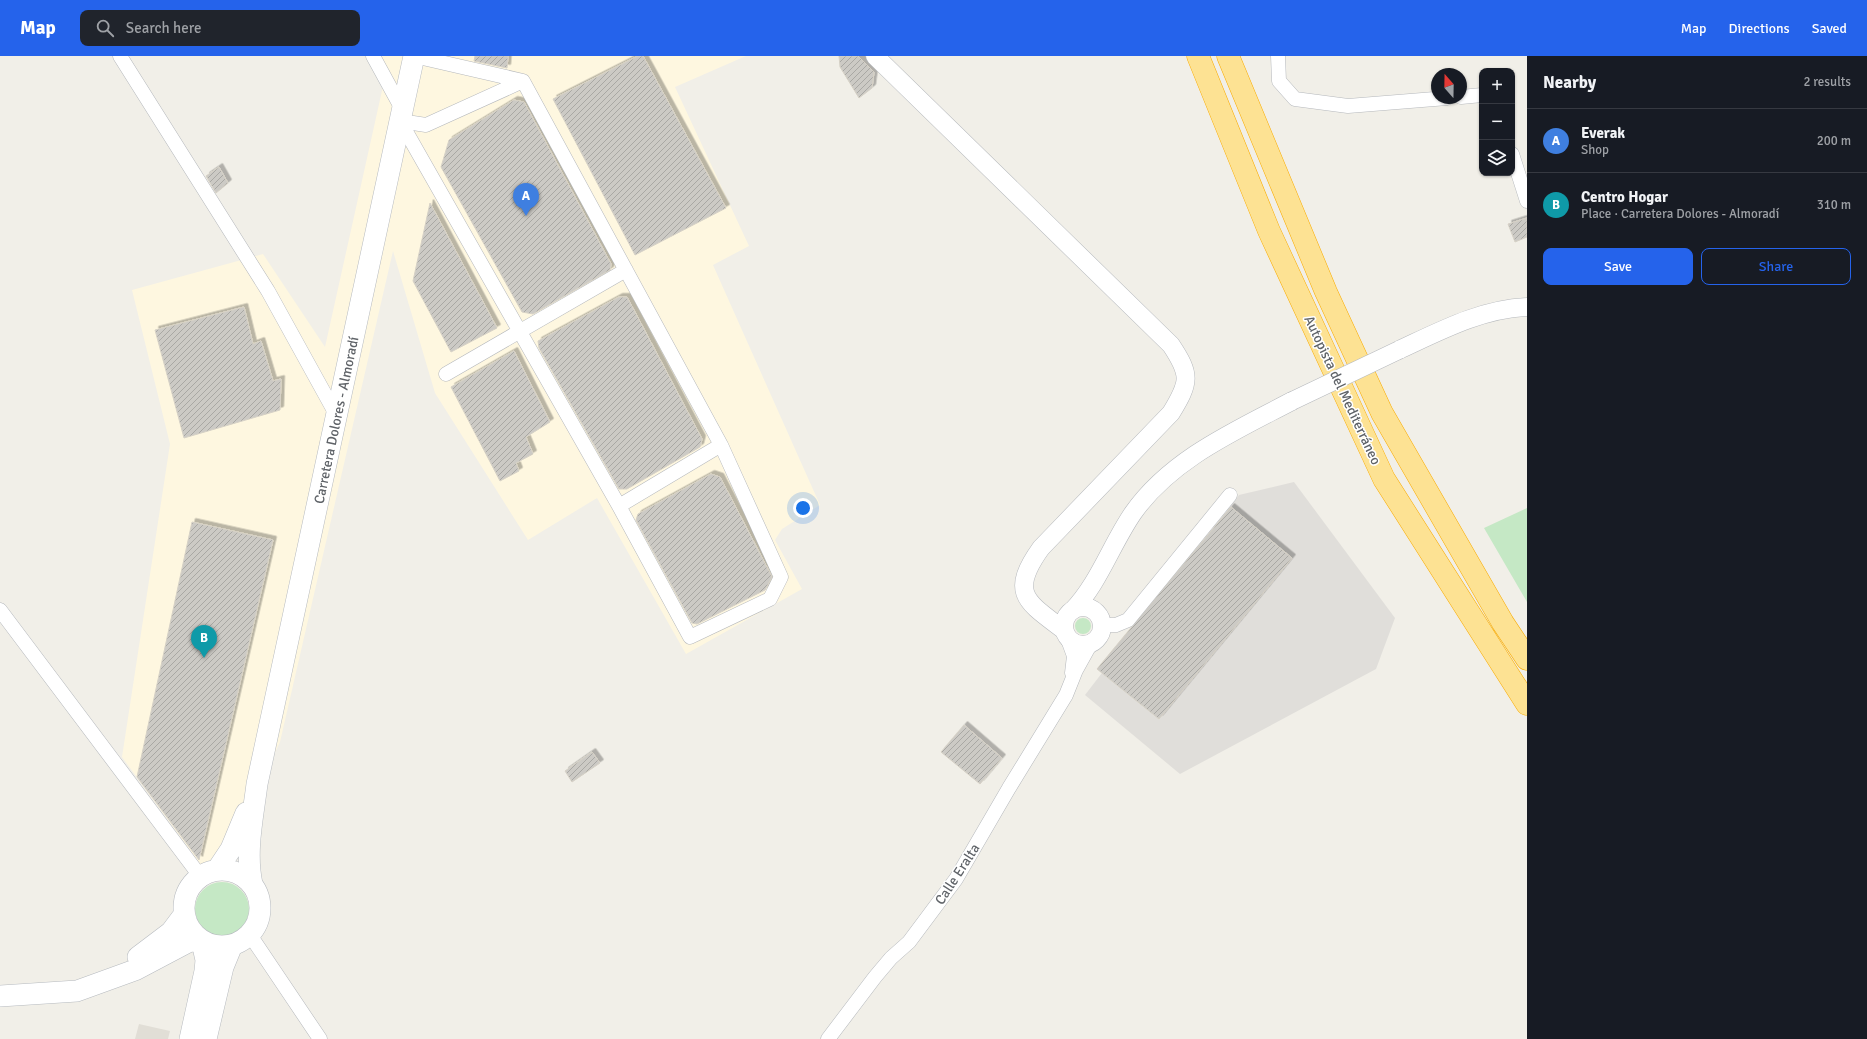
<!DOCTYPE html>
<meta charset="utf-8">
<style>
body{margin:0;font-family:Signika,sans-serif;background:#20242c;color:#f1f3f6}
.controls{position:absolute;right:12px;top:12px;display:grid;overflow:hidden;border-radius:8px;box-shadow:0 1px 3px #0004}
.controls button{width:36px;height:36px;display:grid;place-items:center;padding:0;border:0;border-bottom:1px solid #363941;background:#171b24;color:#f1f3f6;font:20px sans-serif}
.compass{position:absolute;left:1431px;top:12px;width:36px;height:36px;border-radius:50%;background:#171b24;box-shadow:0 1px 3px #0004;rotate:340deg}
.you{position:absolute;left:803px;top:452px;width:14px;height:14px;margin:-10px;border:3px solid #fff;border-radius:50%;background:#1a73e8;box-shadow:0 0 0 6px #1a73e833}
.badge{display:grid;place-items:center;width:26px;height:26px;border-radius:50%;background:#2563eb;color:#fff;font-size:13px;font-weight:700}
.pin{position:absolute;translate:-50% -33px;filter:drop-shadow(0 1px 2px #0008)}
.pin::after{content:'';position:absolute;top:21px;width:14px;height:12px;background:inherit;clip-path:polygon(0 0,100% 0,50% 100%)}
.list{margin:0;padding:0;list-style:none}
h2{display:flex;justify-content:space-between;align-items:center;height:52px;margin:0;padding:0 16px;font-size:17px}
h2 small{font-size:13px;font-weight:400;color:#9ea1a6}
.list li{display:grid;grid-template-columns:26px 1fr auto;gap:12px;align-items:center;box-sizing:border-box;height:64px;padding:0 16px;border-top:1px solid #363941}
.list b{display:block;font-size:15px;white-space:nowrap}
.list p{margin:0;font-size:13px;white-space:nowrap;color:#9ea1a6}
.list em{font-size:13px;font-style:normal;color:#9ea1a6}
.actions{display:flex;gap:8px;padding:12px 16px}
.actions a{flex:1;padding:9px 0;border:1px solid #2563eb;border-radius:8px;text-align:center;font-size:14px;color:#2563eb}
.actions .main{background:#2563eb;color:#fff}
.icon{flex:none;width:22px;height:22px;fill:none;stroke:currentColor;stroke-width:2;stroke-linecap:round;stroke-linejoin:round}
.map{position:relative;flex:none;width:1527px;height:983px;overflow:hidden}
header{display:flex;align-items:center;gap:24px;box-sizing:border-box;height:56px;padding:0 20px;background:#2563eb;color:#fff}
header strong{font-size:19px}
nav{display:flex;gap:22px;margin-inline-start:auto;font-size:14px}
.search{width:280px;height:36px;background:#20242c;display:flex;align-items:center;gap:10px;box-sizing:border-box;padding:0 14px;border-radius:8px;color:#9ea1a6;font-size:15px}
main{display:flex}
aside{flex:1;background:#171b24}
.map>svg:first-child{display:block}
.commercial{fill:#fef7e0}
.industrial{fill:#e0deda}
.education{fill:#e1ded6}
.green{fill:#c5e8c5}
.building{fill:url(#building-hatch);stroke:#d6d1c6;filter:url(#shadow)}
.lines{fill:none;stroke-linecap:round;stroke-linejoin:round}
.minor-casing{stroke:#b5b8bc;stroke-width:15}
.tertiary-casing{stroke:#b5b8bc;stroke-width:19}
.secondary-casing{stroke:#b6babf;stroke-width:22}
.motorway-casing{stroke:#f9ab00;stroke-width:23}
.minor{stroke:#fff;stroke-width:14}
.tertiary{stroke:#fff;stroke-width:18}
.secondary{stroke:#fff;stroke-width:21}
.motorway{stroke:#fde293;stroke-width:22}
.tertiary-bridge-casing{stroke:#b5b8bc;stroke-width:19;stroke-linecap:butt}
.tertiary-bridge{stroke:#fff;stroke-width:18}
.labels{text-anchor:middle;stroke-width:3;stroke-linejoin:round;paint-order:stroke}
.street-label{font-size:14px;fill:#5f6368;stroke:#fff}
</style>
<header>
<strong>Map</strong>
<div class="search"><svg class="icon" aria-label="search" viewBox="0 0 24 24"><circle cx="10" cy="10" r="6"/><path d="M15 15l6 6"/></svg>Search here</div>
<nav><a>Map</a><a>Directions</a><a>Saved</a></nav>
</header>
<main>
<div class="map">
<svg width="1527" height="983" viewBox="0 0 1527 983">
<defs>
<pattern id="building-hatch" width="6" height="6" patternUnits="userSpaceOnUse"><rect width="6" height="6" fill="#cccac5"/><path d="M-1 1l2-2M0 6l6-6M5 7l2-2" fill="none" stroke="#a9a8a4"/></pattern>
<filter id="shadow"><feDropShadow dx="3.5" dy="-3.5" stdDeviation="0" flood-color="#0004"/></filter>
</defs>
<rect width="100%" height="100%" fill="#f1efe8"/>
<path class="commercial" d="M 380,0 L 746,0 L 675,31 L 749,190 L 713,209 L 820,449 L 782,473 L 775,484 L 802,533 L 686,598 L 597,442 L 528,484 L 435,337 L 393,195 L 280,686 L 249,751 L 216,803 L 204,813 L 122,701 L 170,388 L 132,234 L 263,198 L 325,291 L 387,12 Z"/>
<path class="industrial" d="M 1294,426 L 1395,562 L 1376,613 L 1180,718 L 1085,639 L 1239,439 Z"/>
<path class="education" d="M 139,968 L 170,975 L 168,983 L 135,983 Z"/>
<path class="green" d="M 1527,452 L 1527,546 L 1484,472 Z
M1075 570a8 8 0 1 1 16 0a8 8 0 1 1-16 0Z
M195 853a27 27 0 1 1 54 0a27 27 0 1 1-54 0Z"/>
<path class="building" d="M 475,0 L 508,0 L 507,12 L 474,5 Z
M 638,0 L 643,0 L 726,152 L 635,199 L 553,43 Z
M 839,0 L 858,0 L 874,16 L 872,32 L 859,42 L 840,11 Z
M 514,44 L 524,46 L 611,208 L 610,214 L 533,258 L 522,256 L 441,111 L 449,84 Z
M 219,111 L 228,127 L 216,137 L 206,120 Z
M 430,147 L 497,272 L 451,296 L 413,225 Z
M 1527,162 L 1527,181 L 1515,186 L 1508,168 Z
M 619,241 L 627,241 L 702,383 L 700,391 L 627,433 L 619,433 L 539,292 L 538,285 Z
M 244,251 L 253,288 L 261,285 L 273,325 L 281,323 L 280,354 L 184,382 L 155,274 Z
M 514,295 L 550,366 L 526,381 L 533,398 L 516,407 L 519,415 L 500,425 L 451,331 Z
M 711,418 L 720,421 L 772,521 L 765,534 L 697,568 L 692,567 L 636,464 L 638,458 Z
M 1231,451 L 1292,502 L 1159,663 L 1097,613 Z
M 192,466 L 273,484 L 199,804 L 137,721 Z
M 964,669 L 1002,702 L 980,728 L 941,696 Z
M 592,696 L 600,707 L 572,726 L 565,715 Z"/>
<g class="lines">
<defs>
<path id="minor" d="M 120,0 L 268,235 L 337,360
M 373,0 L 402,53
M 1278,0 L 1279,25 L 1295,43 L 1348,50 L 1447,42
M 1461,41 L 1482,39
M 400,65 L 619,450 L 690,581 L 770,543 L 781,521 L 721,389 L 523,25 L 414,0
M 400,65 L 426,69 L 523,25
M 1512,98 L 1527,145
M 446,318 L 626,214
M 619,450 L 721,389
M 0,554 L 200,820
M 1101,569 L 1116,569 L 1128,564 L 1230,439
M 1067,581 L 1074,600 L 1072,617
M 250,879 L 320,983
M 828,983 L 875,921 L 891,902 L 909,886 L 956,823 L 1009,732 L 1066,639 L 1076,614 L 1091,587"/>
<path id="tertiary" d="M 875,0 L 1171,289 C 1191,319 1190,326 1171,357 L 1041,492 C 1008,538 1027,546 1065,575
M 1399,294 C 1440,275 1481,253 1527,251
M1064 570a19 19 0 1 1 38 0a19 19 0 1 1-38 0Z
M 1072,555 C 1099,527 1111,489 1133,457 C 1171,403 1235,375 1292,345"/>
<path id="secondary" d="M184 852a38 38 0 1 1 76 0a38 38 0 1 1-76 0Z
M 217,814 L 231,793 L 246,757
M 252,828 C 245,795 253,761 257,728 L 414,0
M 138,901 L 171,876 L 183,860
M 0,940 L 77,935 L 135,914 L 188,886 L 199,884
M 190,983 L 205,915 L 206,904 L 202,886
M 206,983 L 223,911 L 232,889"/>
<path id="motorway" d="M 1198,0 L 1269,175 L 1384,423 L 1527,648
M 1228,0 L 1326,236 L 1382,357 L 1503,567 L 1527,603"/>
</defs>
<use href="#minor" class="minor-casing"/>
<use href="#tertiary" class="tertiary-casing"/>
<use href="#secondary" class="secondary-casing"/>
<use href="#motorway" class="motorway-casing"/>
<use href="#minor" class="minor"/>
<use href="#tertiary" class="tertiary"/>
<use href="#secondary" class="secondary"/>
<use href="#motorway" class="motorway"/>
<defs>
<path id="tertiary-bridge" d="M 1292,345 L 1399,294"/>
</defs>
<use href="#tertiary-bridge" class="tertiary-bridge-casing"/>
<use href="#tertiary-bridge" class="tertiary-bridge"/>
</g>
<g class="labels">
<g class="street-label">
<text transform="translate(1343 334) rotate(65)" y="5">Autopista del Mediterráneo</text>
<text transform="translate(336 364) rotate(-78)" y="5">Carretera Dolores - Almoradí</text>
<text transform="translate(957 818) rotate(-57)" y="5">Calle Eralta</text>
</g>
</g>
</svg>
<div class="controls">
<button>+</button>
<button>−</button>
<button><svg class="icon" aria-label="layers" viewBox="0 0 24 24"><path d="M12 4l9 5-9 5-9-5zM3 14l9 5 9-5"/></svg></button>
</div>
<svg class="compass" viewBox="-18 -18 36 36"><path d="M0-13l5 13h-10z" fill="#e53935"/><path d="M0 13l5-13h-10z" fill="#9ea1a6"/></svg>
<div class="you"></div>
<div class="pin badge" style="left:526px;top:160px;background:#3f7fe0">A</div>
<div class="pin badge" style="left:204px;top:602px;background:#0f9aa8">B</div>
</div>
<aside>
<h2>Nearby<small>2 results</small></h2>
<ul class="list">
<li><span class="badge" style="background:#3f7fe0">A</span><div><b>Everak</b><p>Shop</p></div><em>200 m</em></li>
<li><span class="badge" style="background:#0f9aa8">B</span><div><b>Centro Hogar</b><p>Place · Carretera Dolores - Almoradí</p></div><em>310 m</em></li>
</ul>
<div class="actions"><a class="main">Save</a><a>Share</a></div>
</aside>
</main>
